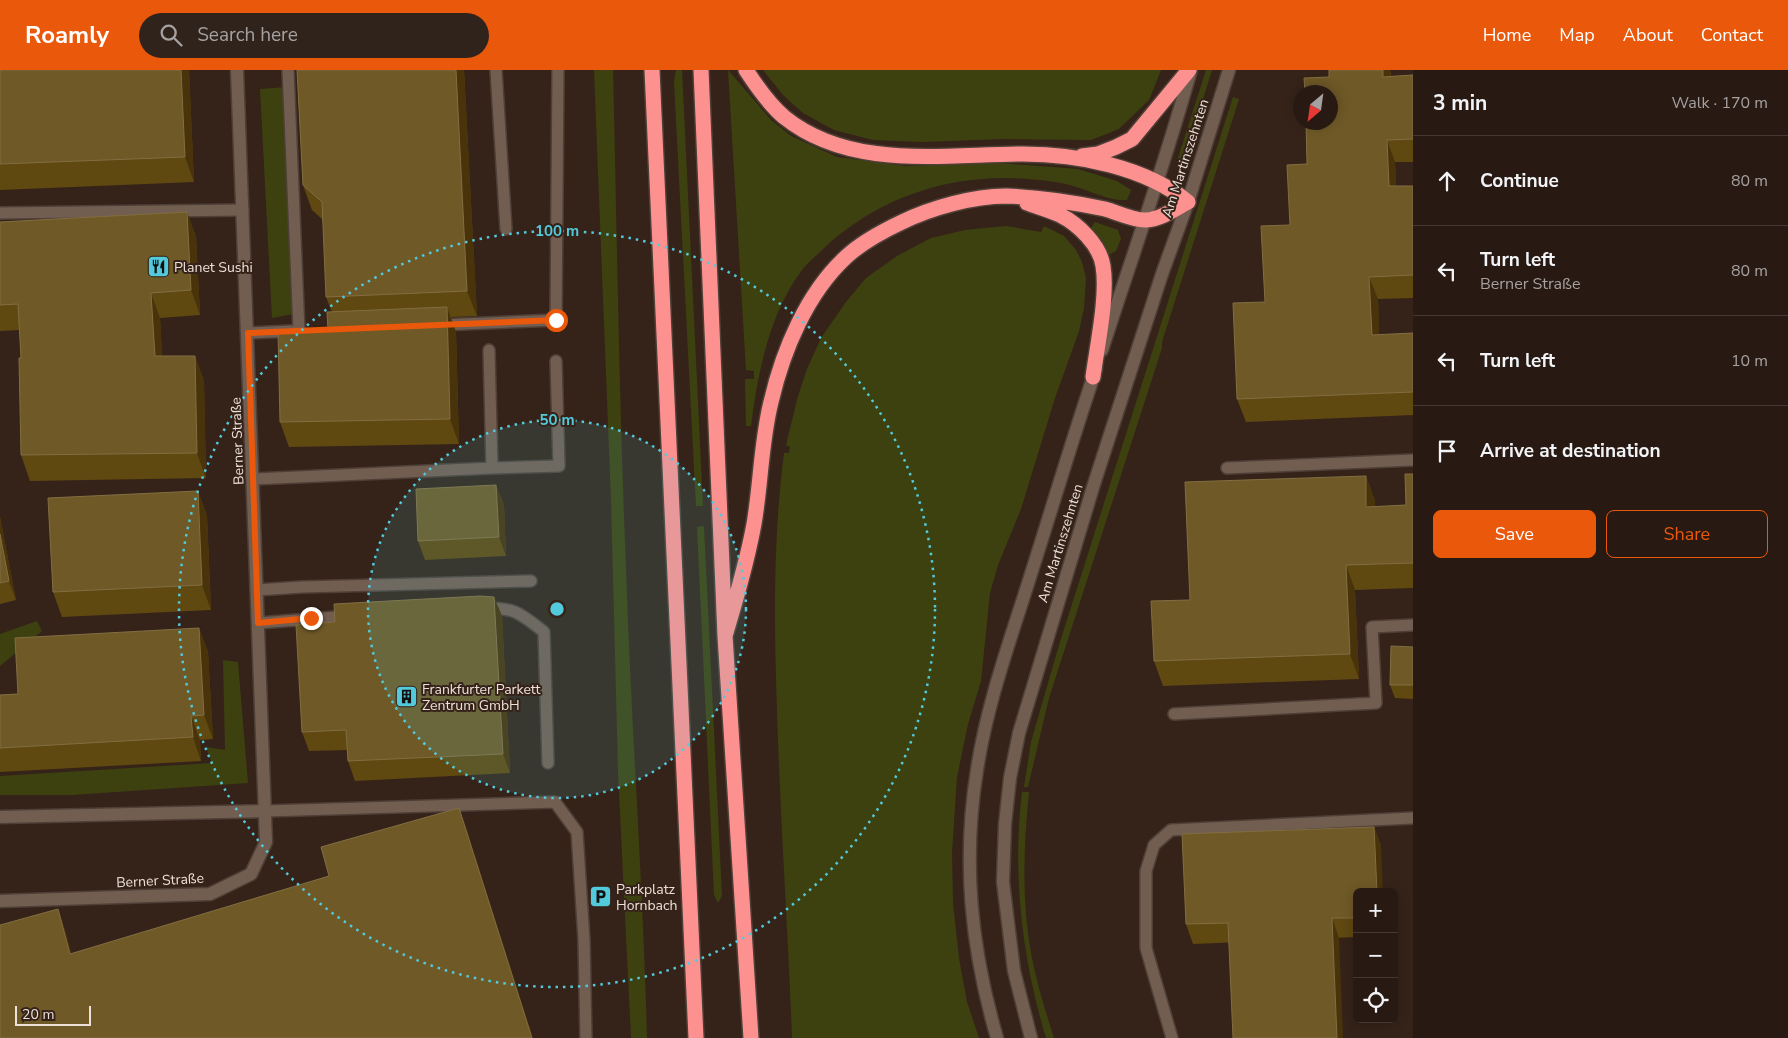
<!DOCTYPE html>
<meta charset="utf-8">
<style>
body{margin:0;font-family:"Nunito Sans",sans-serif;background:#30231c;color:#f1f3f6}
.controls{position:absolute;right:15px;bottom:15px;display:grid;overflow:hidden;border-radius:8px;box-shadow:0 2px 12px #0003}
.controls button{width:45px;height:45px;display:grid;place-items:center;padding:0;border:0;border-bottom:1px solid #443833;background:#281a13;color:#f1f3f6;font:25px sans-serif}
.compass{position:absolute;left:1293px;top:15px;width:45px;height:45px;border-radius:50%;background:#281a13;box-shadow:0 2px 12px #0003;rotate:209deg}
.scale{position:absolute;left:15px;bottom:12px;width:76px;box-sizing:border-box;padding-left:5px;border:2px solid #ece0d9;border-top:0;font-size:14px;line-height:18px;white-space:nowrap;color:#ece0d9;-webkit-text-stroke:4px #352319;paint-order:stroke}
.stop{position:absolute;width:15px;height:15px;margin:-11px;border:4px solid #ea580c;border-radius:50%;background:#fff}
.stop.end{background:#ea580c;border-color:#fff;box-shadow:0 1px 5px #0008}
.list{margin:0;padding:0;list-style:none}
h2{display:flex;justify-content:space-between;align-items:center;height:65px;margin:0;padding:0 20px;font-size:21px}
h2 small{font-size:16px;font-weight:400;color:#a5a1a0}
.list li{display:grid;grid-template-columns:32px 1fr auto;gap:15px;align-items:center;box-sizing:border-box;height:90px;padding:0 20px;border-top:1px solid #443833}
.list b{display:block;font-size:19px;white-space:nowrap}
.list p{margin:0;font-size:16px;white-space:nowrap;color:#a5a1a0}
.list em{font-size:16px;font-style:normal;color:#a5a1a0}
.actions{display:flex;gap:10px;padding:15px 20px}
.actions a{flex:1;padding:11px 0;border:1px solid #ea580c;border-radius:8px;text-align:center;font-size:18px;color:#ea580c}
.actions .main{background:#ea580c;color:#fff}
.icon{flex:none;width:28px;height:28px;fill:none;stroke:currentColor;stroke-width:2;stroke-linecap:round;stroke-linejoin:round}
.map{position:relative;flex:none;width:1413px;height:968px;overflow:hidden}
header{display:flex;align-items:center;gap:30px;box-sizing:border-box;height:70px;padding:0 25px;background:#ea580c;color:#fff}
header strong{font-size:24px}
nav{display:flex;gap:28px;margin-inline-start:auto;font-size:18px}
.search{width:350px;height:45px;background:#30231c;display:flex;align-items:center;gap:12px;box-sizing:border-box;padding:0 18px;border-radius:28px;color:#a5a1a0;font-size:19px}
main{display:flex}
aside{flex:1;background:#281a13}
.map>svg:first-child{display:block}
.green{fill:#3d410f}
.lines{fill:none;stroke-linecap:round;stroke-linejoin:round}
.lane-casing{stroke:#4e3f37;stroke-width:14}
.street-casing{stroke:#4e3f37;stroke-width:15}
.secondary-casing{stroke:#4e3f37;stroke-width:15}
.highway-casing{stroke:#4e3f37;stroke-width:18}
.lane{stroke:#725d51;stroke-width:11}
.street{stroke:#725d51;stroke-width:12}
.secondary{stroke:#725d51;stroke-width:12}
.highway{stroke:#fd9190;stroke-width:15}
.wall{fill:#604811}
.shaded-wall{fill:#48330b}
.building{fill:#6f5927;stroke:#826e42}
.route{stroke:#ea580c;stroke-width:6}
.ring{fill:none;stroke:#53cadc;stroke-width:2.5;stroke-dasharray:2.5 5}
.labels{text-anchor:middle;stroke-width:4;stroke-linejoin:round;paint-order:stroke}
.street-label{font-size:14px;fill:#ece0d9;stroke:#352319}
.poi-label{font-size:14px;fill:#ece0d9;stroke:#352319;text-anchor:start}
.centre{fill:#53cadc;stroke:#352319;stroke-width:2.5}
.ring-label{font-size:15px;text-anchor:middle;font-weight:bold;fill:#53cadc;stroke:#352319;stroke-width:4;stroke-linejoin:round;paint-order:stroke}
</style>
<header>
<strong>Roamly</strong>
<div class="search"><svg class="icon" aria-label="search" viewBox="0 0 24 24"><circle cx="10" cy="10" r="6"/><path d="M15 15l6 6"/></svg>Search here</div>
<nav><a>Home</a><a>Map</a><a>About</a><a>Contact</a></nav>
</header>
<main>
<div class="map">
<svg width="1413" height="968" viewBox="0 0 1413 968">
<rect width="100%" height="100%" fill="#352319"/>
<path class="green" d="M 594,0 L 613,0 C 617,165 619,331 626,496 C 631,654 643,811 647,968 L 631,968 L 618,702 L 611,431 Z
M 676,0 L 682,0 L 703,436 L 696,436 L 674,12 Z
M 728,0 L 771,50 L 791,66 L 837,87 L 905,96 L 998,93 L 1078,99 L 1117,111 L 1131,120 L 1127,130 C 1107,131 1092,121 1073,116 C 1060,112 1043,110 1028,109 C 951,103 877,127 821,181 C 815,187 807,193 802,200 C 769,244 758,302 751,356 L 746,356 L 745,309 L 754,309 L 754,301 L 746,300 Z
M 763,0 L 1161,0 L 1149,30 L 1119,59 L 1091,70 L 1002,69 L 922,72 L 873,70 L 834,60 L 803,43 L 783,25 Z
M 1206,0 L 1212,0 L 1187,81 L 1182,91 L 1177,91 Z
M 286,17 L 298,243 L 272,248 L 260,19 Z
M 1233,27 L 1239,29 L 1162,272 L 1162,278 L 1049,628 L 1028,717 L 1024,717 L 1031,672 L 1059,575 Z
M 1095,152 L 1118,160 L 1121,169 L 1116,181 L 1107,186 C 1104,175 1099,167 1091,158 Z
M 1006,156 L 1041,162 L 1044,156 L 1064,166 L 1076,180 L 1082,192 L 1086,208 L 1084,238 L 1079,261 L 1055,328 L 1021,439 L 998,495 L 990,523 L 981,611 L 968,654 L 957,707 L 952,783 L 953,834 L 959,888 L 967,932 L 979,968 L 792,968 C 788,858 780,749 777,639 C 774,554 773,468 784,383 L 789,383 L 790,377 L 786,375 L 798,326 L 807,299 L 821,268 L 846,232 L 866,208 L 897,186 L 931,168 L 965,160 Z
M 704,456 L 722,826 L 718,833 L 714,825 L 697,457 Z
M 37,551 L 42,561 L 0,596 L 0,564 Z
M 223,590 L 238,592 L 248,713 L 72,725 L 0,725 L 0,706 L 212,693 L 206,677 L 225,680 Z
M 1022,722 L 1029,722 C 1023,782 1021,842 1035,902 C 1040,924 1047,946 1054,968 L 1046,968 C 1022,888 1012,805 1022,722 Z"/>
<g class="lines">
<defs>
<path id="lane" d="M 288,0 L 299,261
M 496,0 L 506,159
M 0,143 L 243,140
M 440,255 L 556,250 L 558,0
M 248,263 L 291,261
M 492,398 L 559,396 L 556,291
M 1227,398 L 1413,390
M 254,409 L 492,398 L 489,280
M 257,520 L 302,517 L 531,511
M 485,538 C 516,538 520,543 544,562 L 548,693
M 258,553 L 349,546
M 1174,644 L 1376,633 L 1372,557 L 1413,555
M 266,741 L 555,732 L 577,762 L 584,870 L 586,968
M 1172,968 L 1146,878 L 1146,801 L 1154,775 L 1171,760 L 1413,748"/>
<path id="street" d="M 0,747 L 266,741
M 0,831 L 210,824 L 251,804 L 266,772 L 237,0"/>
<path id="secondary" d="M 1102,280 C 1132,187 1165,94 1191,0
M 997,968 C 971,878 962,792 977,700 C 987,633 1011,568 1031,504 C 1053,435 1073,367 1096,299
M 1031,968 L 1014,901 L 1003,812 L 1005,754 L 1010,708 L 1019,663 L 1094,414 L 1162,204 L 1188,132 L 1229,0"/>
<path id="highway" d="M 652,0 L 696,968
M 701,0 L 725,566 L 751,968
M 1082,86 L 1098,84 L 1116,77 L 1132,69 L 1189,0
M 1027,133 C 1038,137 1049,140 1060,145 C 1078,154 1100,175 1103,196 C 1108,226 1097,276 1093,307
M 725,566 C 736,529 747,492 754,454 C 761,413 761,372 771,332 C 783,280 807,223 846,187 C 862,172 883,161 902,152 C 931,138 973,126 1006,126 C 1039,127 1072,132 1105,139 C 1116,142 1135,151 1146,150 C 1161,149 1175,139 1188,132 C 1145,97 1078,84 1023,84 C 945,84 851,101 784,47 C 769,34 757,17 746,0"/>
</defs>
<use href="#lane" class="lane-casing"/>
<use href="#street" class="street-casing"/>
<use href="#secondary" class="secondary-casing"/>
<use href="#highway" class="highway-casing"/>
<use href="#lane" class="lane"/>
<use href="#street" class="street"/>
<use href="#secondary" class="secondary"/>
<use href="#highway" class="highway"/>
</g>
<path class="wall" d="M 0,0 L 189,0 L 194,112 L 0,120 Z
M 297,0 L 464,0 L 477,246 L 451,247 L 456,262 L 459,374 L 289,377 L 280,352 L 328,259 L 332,242 L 326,227 L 323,150 L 312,140 L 303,115 Z
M 1329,0 L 1390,0 L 1391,6 L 1413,5 L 1413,92 L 1395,92 L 1396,116 L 1413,116 L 1413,228 L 1378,229 L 1379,265 L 1413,263 L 1413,345 L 1246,352 L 1237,329 L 1265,232 L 1290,155 L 1307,94 L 1329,7 Z
M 187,142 L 196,167 L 200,245 L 160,248 L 162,286 L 195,286 L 204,311 L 206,408 L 30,411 L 21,385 L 21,288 L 20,260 L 0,261 L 0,152 Z
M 1413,404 L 1413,518 L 1355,520 L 1359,609 L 1163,616 L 1154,591 L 1190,530 L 1366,406 L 1375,431 L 1375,437 L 1406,435 Z
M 496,415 L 504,435 L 506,486 L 425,490 L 418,471 Z
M 198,421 L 207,446 L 211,540 L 62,547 L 53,522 Z
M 0,447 L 16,530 L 0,534 Z
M 494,527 L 502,546 L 510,703 L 355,711 L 348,691 L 347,680 L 309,681 L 302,662 L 335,552 Z
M 199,558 L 208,582 L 213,669 L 200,670 L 201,691 L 0,702 L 0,625 L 18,624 Z
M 1413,577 L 1413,629 L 1395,628 L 1390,615 Z
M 1374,757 L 1381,776 L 1357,822 L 1357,867 L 1193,874 L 1186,854 Z"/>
<path class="shaded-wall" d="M 181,0 L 189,0 L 194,112 L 185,87 Z
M 456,0 L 464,0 L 464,1 L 477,246 L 467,221 Z
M 1383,0 L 1390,0 L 1392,29 L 1383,7 Z
M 1387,70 L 1395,92 L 1397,139 L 1389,116 Z
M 187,142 L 196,167 L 200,245 L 191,220 Z
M 1369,207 L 1378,229 L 1380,288 L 1372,265 Z
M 151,223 L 160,248 L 164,311 L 155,286 Z
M 447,237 L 456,262 L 459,374 L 450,349 Z
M 195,286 L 204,311 L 206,408 L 197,383 Z
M 1366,406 L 1375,431 L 1376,462 L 1366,437 Z
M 496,415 L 504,435 L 506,486 L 499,467 Z
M 198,421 L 207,446 L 211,540 L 202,515 Z
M 0,447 L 16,530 L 9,511 L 0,464 Z
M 1346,495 L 1355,520 L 1359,609 L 1350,584 Z
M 494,527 L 502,546 L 510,703 L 503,684 Z
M 199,558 L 208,582 L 213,669 L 204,645 Z
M 191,646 L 200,670 L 201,691 L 193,667 Z
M 459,738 L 466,757 L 533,968 L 532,968 Z
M 1374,757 L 1381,776 L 1383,822 L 1377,822 Z
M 58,839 L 65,859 L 77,904 L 70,884 Z
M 1332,848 L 1339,868 L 1343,968 L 1337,968 Z"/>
<path class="building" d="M 0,0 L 181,0 L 185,87 L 0,94 Z
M 297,0 L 456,0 L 467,221 L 326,227 L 322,132 L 303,115 Z
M 1329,0 L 1383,0 L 1383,7 L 1413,5 L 1413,69 L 1387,70 L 1389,116 L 1413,116 L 1413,205 L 1369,207 L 1372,265 L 1413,263 L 1413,322 L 1237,329 L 1233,233 L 1265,232 L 1261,156 L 1290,155 L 1287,95 L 1307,94 L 1306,52 L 1330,52 L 1330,22 L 1305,22 L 1304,8 L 1329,7 Z
M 187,142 L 191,220 L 151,223 L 155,286 L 195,286 L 197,383 L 21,385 L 19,288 L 21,288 L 18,234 L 0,235 L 0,152 Z
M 447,237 L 450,349 L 280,352 L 278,260 L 328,259 L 327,242 Z
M 1405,404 L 1413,404 L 1413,493 L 1346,495 L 1350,584 L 1154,591 L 1151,531 L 1190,530 L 1185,412 L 1366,406 L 1366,437 L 1406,435 Z
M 496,415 L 499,467 L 418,471 L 416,419 Z
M 198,421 L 202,515 L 53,522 L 48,428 Z
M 0,464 L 9,511 L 0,513 Z
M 480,526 L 494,527 L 503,684 L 348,691 L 346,660 L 302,662 L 296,555 L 335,552 L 334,534 Z
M 199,558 L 204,645 L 191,646 L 193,667 L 0,678 L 0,625 L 18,624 L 15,568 Z
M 1391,576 L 1413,577 L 1413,615 L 1390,615 Z
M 459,738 L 532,968 L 0,968 L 0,855 L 58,839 L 70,884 L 329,806 L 321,777 Z
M 1374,757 L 1377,822 L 1357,822 L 1357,848 L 1332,848 L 1337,968 L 1233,968 L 1228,853 L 1186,854 L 1182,764 Z"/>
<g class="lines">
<path class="route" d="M 311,548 L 258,553 L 248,263 L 556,250"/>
</g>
<circle cx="557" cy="539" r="189" fill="#53cadc" fill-opacity=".12"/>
<g class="ring">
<circle cx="557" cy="539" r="189"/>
<circle cx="557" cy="539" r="378"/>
</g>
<defs>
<symbol id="restaurant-square" viewBox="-11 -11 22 22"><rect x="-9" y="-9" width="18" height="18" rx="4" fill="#53cadc" stroke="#352319"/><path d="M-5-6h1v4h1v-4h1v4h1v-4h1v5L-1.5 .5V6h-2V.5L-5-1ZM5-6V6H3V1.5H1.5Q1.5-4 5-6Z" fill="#111"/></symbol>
<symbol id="building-square" viewBox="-11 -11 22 22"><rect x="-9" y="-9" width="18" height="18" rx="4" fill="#53cadc" stroke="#352319"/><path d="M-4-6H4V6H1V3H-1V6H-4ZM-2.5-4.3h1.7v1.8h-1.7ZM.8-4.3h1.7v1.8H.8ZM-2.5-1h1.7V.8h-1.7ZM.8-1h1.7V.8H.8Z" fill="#111"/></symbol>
<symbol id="parking-square" viewBox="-11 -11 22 22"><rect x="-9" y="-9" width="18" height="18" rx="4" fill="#53cadc" stroke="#352319"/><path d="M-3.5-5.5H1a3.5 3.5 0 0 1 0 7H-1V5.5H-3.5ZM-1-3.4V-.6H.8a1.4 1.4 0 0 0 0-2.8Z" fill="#111"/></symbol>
</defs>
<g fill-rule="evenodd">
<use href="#restaurant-square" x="146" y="184" width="25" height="25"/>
<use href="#building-square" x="394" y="614" width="25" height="25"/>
<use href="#parking-square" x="588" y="814" width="25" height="25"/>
</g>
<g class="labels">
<g class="street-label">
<text transform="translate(1185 88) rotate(-72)" y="5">Am Martinszehnten</text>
<text transform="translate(237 371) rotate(-92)" y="5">Berner Straße</text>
<text transform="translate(1060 473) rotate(-73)" y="5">Am Martinszehnten</text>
<text transform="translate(160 810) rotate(-3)" y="5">Berner Straße</text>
</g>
<g class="poi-label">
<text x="174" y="202">Planet Sushi</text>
<text x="422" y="624">Frankfurter Parkett<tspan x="422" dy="16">Zentrum GmbH</tspan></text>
<text x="616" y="824">Parkplatz<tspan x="616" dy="16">Hornbach</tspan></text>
</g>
</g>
<circle cx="557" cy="539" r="8" class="centre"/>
<g class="ring-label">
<text x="557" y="166">100 m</text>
<text x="557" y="355">50 m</text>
</g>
</svg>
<div class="controls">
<button>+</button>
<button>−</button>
<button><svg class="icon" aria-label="locate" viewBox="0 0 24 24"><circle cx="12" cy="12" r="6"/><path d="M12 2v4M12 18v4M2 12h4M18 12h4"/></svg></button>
</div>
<svg class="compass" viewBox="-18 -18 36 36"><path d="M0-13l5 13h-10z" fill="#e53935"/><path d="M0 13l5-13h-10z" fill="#a5a1a0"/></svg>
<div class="scale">20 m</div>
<div class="stop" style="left:556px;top:250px"></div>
<div class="stop end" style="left:311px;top:548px"></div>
</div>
<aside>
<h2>3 min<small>Walk · 170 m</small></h2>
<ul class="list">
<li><svg class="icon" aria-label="ahead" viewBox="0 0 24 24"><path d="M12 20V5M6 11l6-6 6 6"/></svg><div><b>Continue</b></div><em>80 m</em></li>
<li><svg class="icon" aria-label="left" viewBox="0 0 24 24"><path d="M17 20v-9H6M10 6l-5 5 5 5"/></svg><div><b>Turn left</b><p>Berner Straße</p></div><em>80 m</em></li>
<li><svg class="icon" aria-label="left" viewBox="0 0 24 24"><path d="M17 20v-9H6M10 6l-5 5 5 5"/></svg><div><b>Turn left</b></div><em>10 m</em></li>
<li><svg class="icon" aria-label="arrive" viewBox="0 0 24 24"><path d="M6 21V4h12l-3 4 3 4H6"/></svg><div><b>Arrive at destination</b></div></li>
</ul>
<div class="actions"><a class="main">Save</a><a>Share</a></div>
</aside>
</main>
